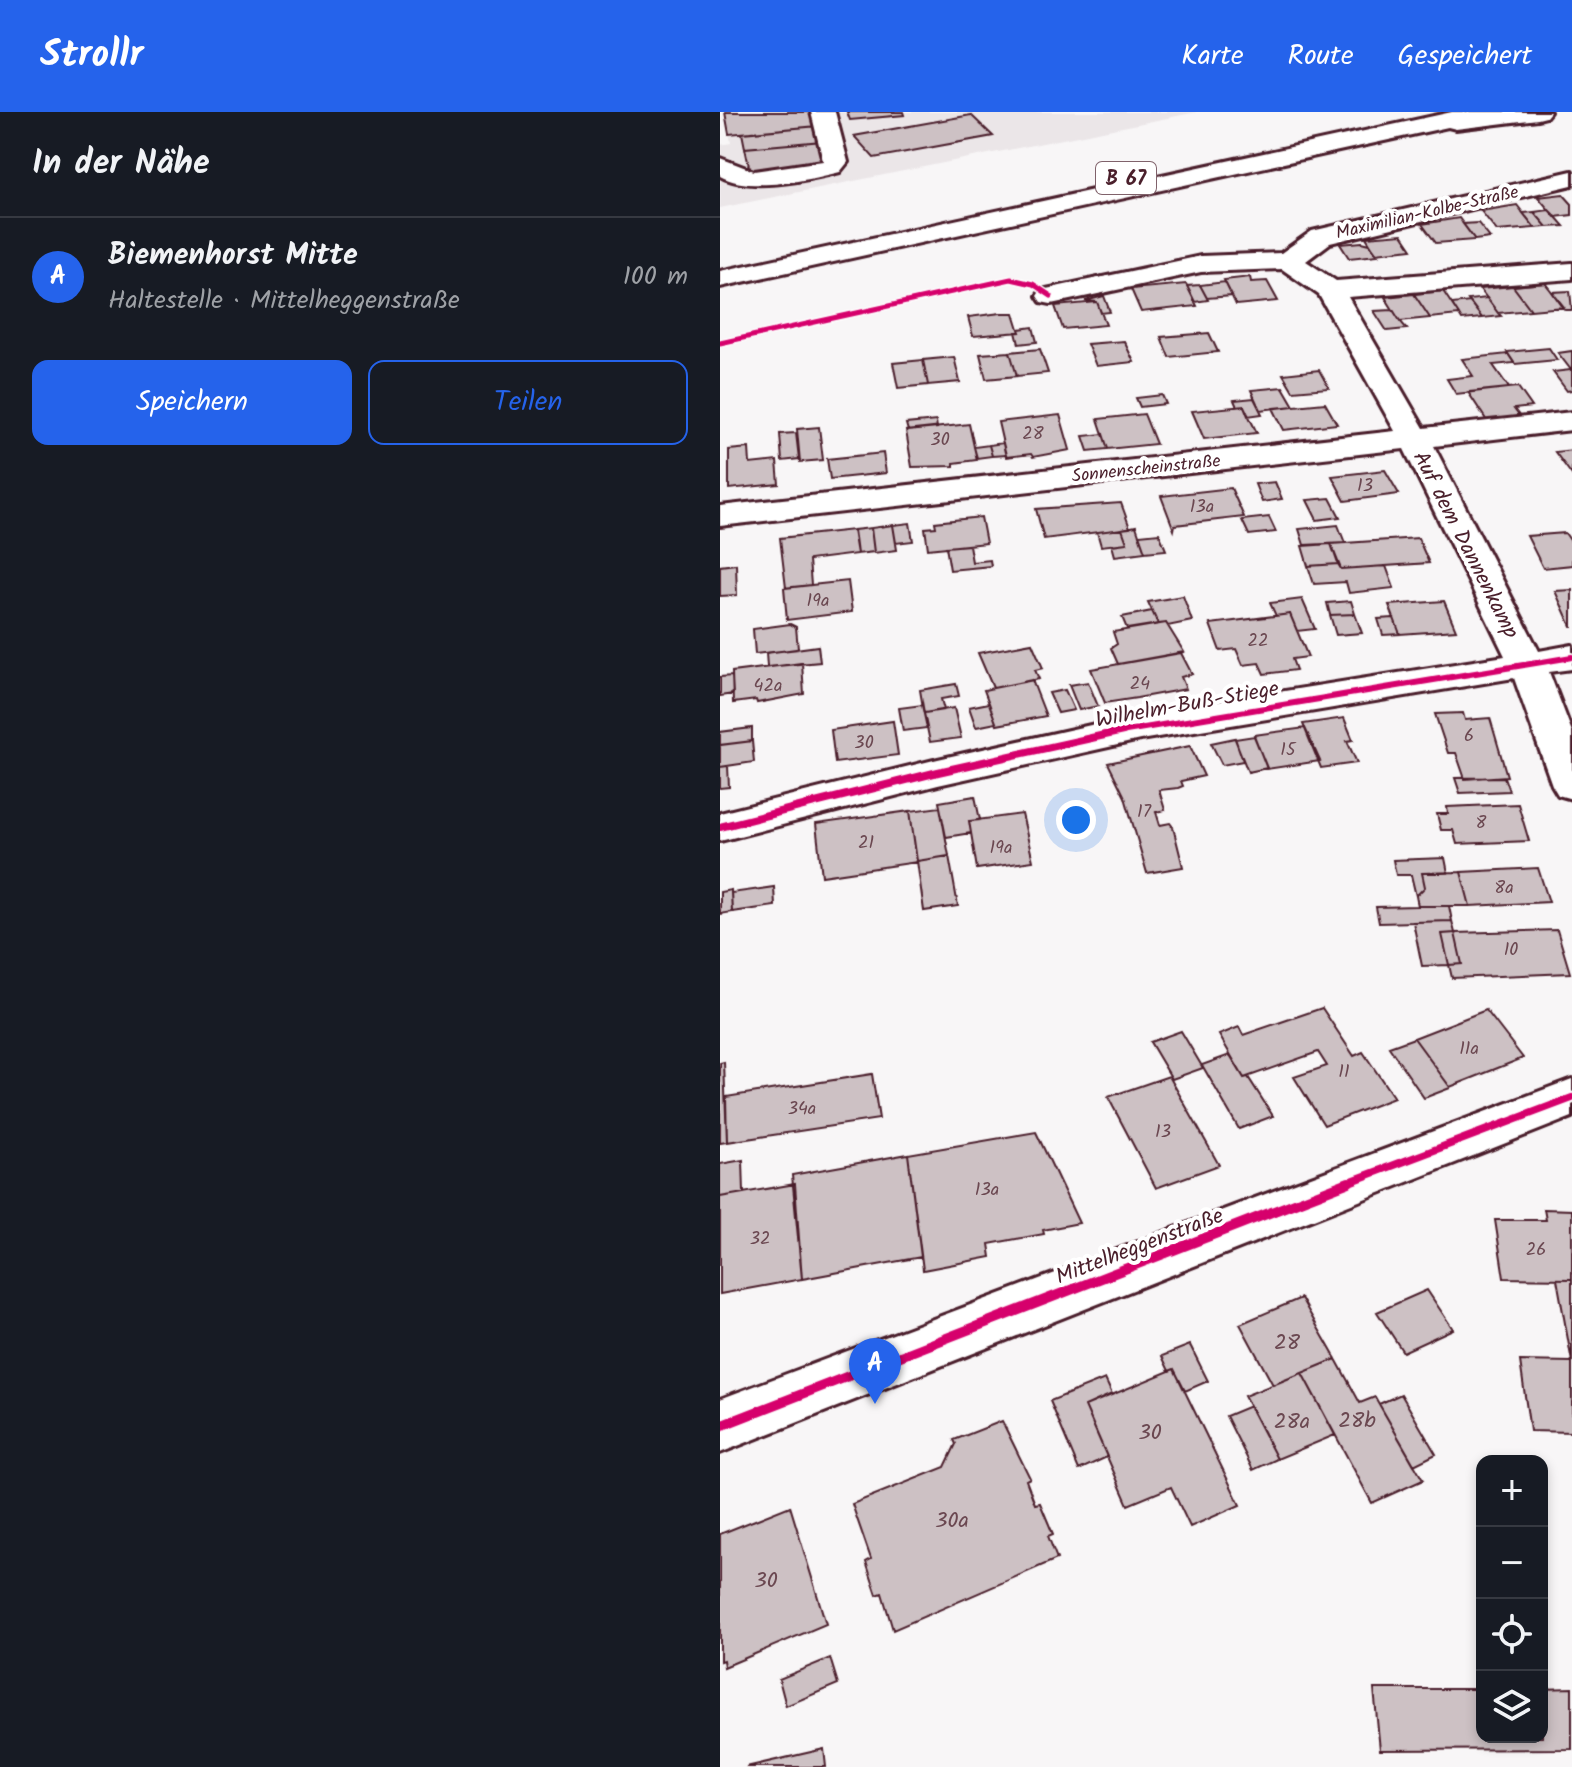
<!DOCTYPE html>
<html lang="de">
<meta charset="utf-8">
<style>
body{margin:0;font-family:Kalam,sans-serif;background:#20242c;color:#f1f3f6}
.controls{position:absolute;right:24px;bottom:24px;display:grid;overflow:hidden;border-radius:16px;box-shadow:0 4px 12px #0003}
.controls button{width:72px;height:72px;display:grid;place-items:center;padding:0;border:0;border-bottom:2px solid #363941;background:#171b24;color:#f1f3f6;font:40px sans-serif}
.you{position:absolute;left:356px;top:708px;width:28px;height:28px;margin:-20px;border:6px solid #fff;border-radius:50%;background:#1a73e8;box-shadow:0 0 0 12px #1a73e833}
.badge{display:grid;place-items:center;width:52px;height:52px;border-radius:50%;background:#2563eb;color:#fff;font-size:26px;font-weight:700}
.pin{position:absolute;translate:-50% -66px;filter:drop-shadow(0 2px 4px #0008)}
.pin::after{content:'';position:absolute;top:42px;width:28px;height:24px;background:inherit;clip-path:polygon(0 0,100% 0,50% 100%)}
.list{margin:0;padding:0;list-style:none}
h2{display:flex;justify-content:space-between;align-items:center;height:104px;margin:0;padding:0 32px;font-size:34px}
h2 small{font-size:26px;font-weight:400;color:#9ea1a6}
.list li{display:grid;grid-template-columns:52px 1fr auto;gap:24px;align-items:center;box-sizing:border-box;height:120px;padding:0 32px;border-top:2px solid #363941}
.list b{display:block;font-size:30px;white-space:nowrap}
.list p{margin:0;font-size:26px;white-space:nowrap;color:#9ea1a6}
.list em{font-size:26px;font-style:normal;color:#9ea1a6}
.actions{display:flex;gap:16px;padding:24px 32px}
.actions a{flex:1;padding:18px 0;border:2px solid #2563eb;border-radius:16px;text-align:center;font-size:28px;color:#2563eb}
.actions .main{background:#2563eb;color:#fff}
.icon{flex:none;width:44px;height:44px;fill:none;stroke:currentColor;stroke-width:2;stroke-linecap:round;stroke-linejoin:round}
.map{position:relative;flex:none;width:852px;height:1655px;overflow:hidden}
header{display:flex;align-items:center;gap:48px;box-sizing:border-box;height:112px;padding:0 40px;background:#2563eb;color:#fff}
header strong{font-size:38px}
nav{display:flex;gap:44px;margin-inline-start:auto;font-size:28px}
main{display:flex}
aside{flex:1;background:#171b24}
.map>svg:first-child{display:block}
.built{fill:#ebe6e8}
.building{fill:#cdc1c4;stroke:#4a1f2b;stroke-width:2}
.lines{fill:none;stroke-linecap:round;stroke-linejoin:round}
.minor-casing{stroke:#4a1f2b;stroke-width:6}
.highway-casing{stroke:#4a1f2b;stroke-width:6}
.minor{fill:#fff;fill-rule:evenodd}
.highway{fill:#fff;fill-rule:evenodd}
.cycleway-far3-casing{stroke:#fff;stroke-width:8}
.cycleway-far2-casing{stroke:#fff;stroke-width:10}
.cycleway-far1-casing{stroke:#fff;stroke-width:13}
.cycleway-casing{stroke:#fff;stroke-width:15}
.cycleway-far3{stroke:#d6006c;stroke-width:5}
.cycleway-far2{stroke:#d6006c;stroke-width:6}
.cycleway-far1{stroke:#d6006c;stroke-width:8}
.cycleway{stroke:#d6006c;stroke-width:10}
.labels{text-anchor:middle;stroke-width:8;stroke-linejoin:round;paint-order:stroke}
.far-street-label{font-size:18px;fill:#4a1f2b;stroke:#fff}
.number-label{font-size:18px;fill:#6b4851}
.shield{fill:#fff;stroke:#80626b;stroke-width:2}
.shield-label{font-size:20px;font-weight:bold;fill:#4a1f2b}
.street-label{font-size:22px;fill:#4a1f2b;stroke:#fff}
.near-number-label{font-size:22px;fill:#6b4851}
</style>
<header>
<strong>Strollr</strong>
<nav><a>Karte</a><a>Route</a><a>Gespeichert</a></nav>
</header>
<main>
<aside>
<h2>In der Nähe<small></small></h2>
<ul class="list">
<li><span class="badge">A</span><div><b>Biemenhorst Mitte</b><p>Haltestelle · Mittelheggenstraße</p></div><em>100 m</em></li>
</ul>
<div class="actions"><a class="main">Speichern</a><a>Teilen</a></div>
</aside>
<div class="map">
<svg width="852" height="1655" viewBox="0 0 852 1655">
<rect width="100%" height="100%" fill="#f8f6f7"/>
<filter id="ink" filterUnits="userSpaceOnUse"><feTurbulence type="fractalNoise" baseFrequency=".0125" numOctaves="2"/><feDisplacementMap in="SourceGraphic" scale="16" xChannelSelector="R" yChannelSelector="G"/><feConvolveMatrix kernelMatrix="1 2 1 2 8 2 1 2 1" color-interpolation-filters="sRGB"/></filter>
<g filter="url(#ink)">
<path class="built" d="M 5,0 L 477,0 L 0,96 L 0,33 L 11,31 Z"/>
<path class="building" d="M 5,0 L 93,0 L 98,14 L 9,22 Z
M 127,0 L 183,0 L 184,3 L 130,8 Z
M 251,3 L 273,24 L 154,46 L 134,24 Z
M 98,14 L 102,29 L 25,36 L 22,21 Z
M 102,29 L 108,51 L 30,59 L 25,36 Z
M 843,82 L 852,92 L 852,103 L 835,105 L 818,85 Z
M 797,93 L 815,116 L 777,119 L 761,99 Z
M 829,98 L 836,105 L 844,114 L 827,115 L 814,100 Z
M 814,100 L 827,115 L 815,116 L 803,101 Z
M 739,106 L 755,128 L 716,131 L 702,112 Z
M 758,111 L 770,126 L 755,128 L 743,112 Z
M 682,122 L 692,137 L 656,141 L 646,125 Z
M 642,130 L 650,132 L 658,143 L 629,146 L 620,132 Z
M 530,165 L 531,170 L 547,169 L 558,189 L 516,193 L 504,168 Z
M 505,170 L 512,184 L 487,186 L 480,173 Z
M 825,171 L 844,195 L 811,198 L 793,174 Z
M 466,172 L 477,194 L 421,200 L 411,177 Z
M 480,173 L 488,188 L 475,190 L 467,174 Z
M 793,174 L 811,198 L 778,201 L 760,177 Z
M 723,179 L 739,203 L 710,206 L 694,182 Z
M 850,179 L 852,198 L 845,198 L 832,180 Z
M 694,182 L 710,206 L 680,209 L 665,185 Z
M 384,184 L 390,200 L 381,201 L 377,190 L 365,189 Z
M 767,186 L 778,201 L 781,204 L 762,206 L 748,188 Z
M 377,190 L 386,213 L 343,217 L 335,194 Z
M 750,190 L 762,206 L 742,208 L 732,192 Z
M 673,198 L 680,209 L 687,217 L 667,219 L 654,199 Z
M 281,201 L 294,201 L 300,220 L 253,224 L 248,205 Z
M 313,215 L 317,230 L 299,232 L 296,220 L 300,220 L 299,217 Z
M 489,221 L 498,240 L 449,245 L 441,225 Z
M 404,229 L 414,250 L 376,254 L 367,232 Z
M 829,236 L 837,248 L 795,252 L 787,240 Z
M 320,237 L 328,261 L 297,264 L 290,240 Z
M 852,239 L 852,278 L 847,279 L 833,260 L 851,258 L 838,241 Z
M 290,240 L 297,264 L 266,267 L 260,242 Z
M 788,242 L 794,251 L 773,253 L 789,276 L 736,282 L 727,267 L 753,264 L 742,247 Z
M 234,245 L 240,270 L 208,273 L 203,248 Z
M 203,248 L 208,273 L 178,276 L 173,251 Z
M 599,258 L 609,276 L 573,279 L 563,262 Z
M 563,275 L 574,294 L 540,298 L 531,278 Z
M 798,275 L 812,295 L 794,297 L 800,305 L 767,309 L 748,280 Z
M 442,283 L 446,292 L 420,295 L 416,286 Z
M 534,286 L 542,302 L 528,304 L 524,294 L 517,295 L 514,288 Z
M 605,291 L 617,312 L 564,318 L 553,296 Z
M 524,294 L 537,321 L 484,327 L 472,299 Z
M 424,302 L 436,332 L 388,337 L 378,307 Z
M 340,303 L 350,338 L 313,345 L 311,342 L 286,345 L 278,310 Z
M 216,309 L 217,316 L 188,319 L 186,312 Z
M 249,312 L 257,348 L 234,351 L 234,354 L 192,355 L 186,319 Z
M 99,315 L 103,348 L 80,350 L 77,317 Z
M 76,321 L 79,347 L 62,349 L 60,322 Z
M 383,322 L 388,337 L 368,339 L 363,324 Z
M 283,331 L 286,343 L 272,344 L 269,333 Z
M 269,333 L 272,344 L 257,346 L 254,335 Z
M 29,336 L 30,352 L 57,349 L 59,372 L 9,377 L 9,338 Z
M 852,338 L 852,363 L 835,340 Z
M 163,341 L 166,361 L 110,367 L 107,347 Z
M 665,358 L 679,382 L 625,389 L 612,364 Z
M 555,370 L 562,387 L 542,390 L 535,372 Z
M 511,376 L 524,405 L 455,413 L 454,418 L 441,384 Z
M 610,386 L 620,405 L 597,408 L 587,388 Z
M 401,391 L 410,416 L 324,427 L 316,397 Z
M 261,405 L 266,431 L 208,437 L 205,416 L 216,415 L 215,410 Z
M 549,405 L 556,420 L 529,423 L 522,408 Z
M 190,411 L 193,429 L 176,431 L 173,413 Z
M 173,413 L 177,438 L 154,441 L 151,416 Z
M 618,413 L 625,431 L 584,433 L 579,417 Z
M 416,414 L 425,440 L 395,444 L 392,433 L 407,431 L 402,417 Z
M 151,416 L 154,440 L 137,442 L 134,418 Z
M 402,417 L 407,431 L 381,434 L 377,420 Z
M 133,418 L 137,442 L 89,448 L 91,473 L 66,476 L 60,426 Z
M 439,421 L 446,438 L 425,440 L 419,423 Z
M 845,421 L 852,431 L 852,453 L 823,456 L 807,424 Z
M 698,426 L 709,451 L 621,457 L 611,432 Z
M 611,432 L 618,452 L 588,454 L 582,434 Z
M 249,433 L 252,450 L 270,448 L 271,454 L 230,458 L 226,435 Z
M 16,452 L 17,483 L 0,484 L 0,454 Z
M 618,452 L 621,457 L 666,454 L 674,476 L 629,481 L 626,470 L 594,472 L 588,454 Z
M 128,469 L 132,500 L 67,508 L 64,476 Z
M 852,478 L 852,514 L 851,514 L 835,479 Z
M 463,484 L 472,509 L 448,514 L 446,511 L 438,512 L 428,490 Z
M 582,487 L 595,517 L 577,519 L 570,502 L 556,504 L 550,491 Z
M 631,489 L 635,502 L 610,503 L 607,491 Z
M 724,489 L 736,518 L 680,522 L 669,493 Z
M 432,499 L 438,512 L 407,517 L 402,505 Z
M 570,502 L 588,545 L 572,547 L 576,558 L 544,562 L 539,551 L 523,553 L 516,537 L 500,539 L 490,512 Z
M 635,502 L 642,521 L 616,523 L 610,503 Z
M 674,506 L 680,522 L 663,523 L 658,507 Z
M 446,511 L 464,540 L 398,552 L 391,536 L 397,532 L 393,520 Z
M 70,512 L 76,515 L 78,537 L 35,542 L 33,517 Z
M 312,531 L 323,556 L 315,558 L 319,567 L 273,576 L 258,541 Z
M 98,534 L 100,550 L 47,555 L 46,541 Z
M 461,541 L 472,562 L 461,565 L 466,577 L 417,586 L 385,591 L 371,557 Z
M 82,551 L 84,582 L 37,591 L 36,588 L 13,591 L 12,560 Z
M 12,564 L 13,582 L 0,584 L 0,565 Z
M 312,568 L 326,604 L 277,613 L 264,578 Z
M 368,570 L 378,594 L 359,598 L 349,573 Z
M 236,572 L 239,584 L 221,587 L 224,598 L 204,601 L 200,578 Z
M 345,578 L 354,598 L 338,601 L 329,581 Z
M 269,591 L 276,611 L 256,615 L 249,595 Z
M 202,593 L 207,616 L 183,619 L 179,596 Z
M 234,596 L 241,626 L 210,630 L 204,601 Z
M 743,601 L 745,608 L 770,606 L 787,664 L 745,667 L 736,641 L 728,641 L 715,602 Z
M 624,606 L 633,628 L 627,629 L 637,651 L 601,656 L 583,612 Z
M 173,609 L 178,643 L 115,651 L 111,618 Z
M 32,616 L 32,629 L 0,633 L 0,620 Z
M 585,616 L 600,649 L 547,657 L 534,623 Z
M 534,624 L 547,656 L 528,660 L 515,627 Z
M 515,626 L 523,649 L 502,653 L 491,631 Z
M 32,629 L 34,650 L 0,655 L 0,633 Z
M 470,634 L 484,664 L 461,669 L 463,674 L 458,676 L 439,678 L 445,698 L 436,700 L 440,713 L 450,711 L 453,715 L 463,755 L 427,761 L 405,685 L 388,651 Z
M 8,654 L 9,675 L 0,676 L 0,655 Z
M 784,665 L 789,679 L 740,681 L 735,666 Z
M 255,684 L 260,708 L 249,709 L 251,721 L 226,725 L 219,690 Z
M 798,692 L 809,729 L 737,732 L 733,718 L 721,718 L 717,702 L 728,702 L 727,695 Z
M 220,695 L 229,744 L 197,749 L 190,699 Z
M 190,699 L 197,750 L 102,764 L 96,712 Z
M 302,702 L 313,749 L 257,757 L 249,709 Z
M 229,744 L 238,794 L 204,799 L 197,749 Z
M 725,746 L 728,761 L 702,761 L 705,775 L 696,784 L 691,763 L 676,763 L 673,748 Z
M 818,756 L 829,790 L 750,794 L 741,760 Z
M 741,760 L 750,794 L 698,794 L 696,784 L 705,775 L 702,761 Z
M 54,775 L 55,794 L 12,800 L 11,781 Z
M 11,778 L 12,800 L 0,802 L 0,780 Z
M 698,794 L 729,794 L 732,809 L 659,811 L 656,795 Z
M 732,809 L 735,821 L 722,822 L 729,853 L 702,854 L 693,810 Z
M 837,818 L 850,861 L 732,866 L 729,853 L 742,852 L 735,821 Z
M 735,821 L 742,852 L 729,853 L 722,822 Z
M 602,896 L 634,944 L 643,940 L 674,986 L 604,1013 L 574,965 L 607,954 L 598,940 L 524,966 L 499,923 L 519,915 L 523,923 Z
M 766,898 L 803,946 L 730,975 L 694,926 Z
M 461,919 L 483,956 L 452,967 L 430,930 Z
M 694,926 L 730,975 L 730,976 L 704,986 L 669,935 Z
M 510,943 L 524,966 L 528,965 L 553,1004 L 519,1017 L 482,953 Z
M 4,950 L 7,1030 L 0,1031 L 0,951 Z
M 152,962 L 159,1007 L 7,1030 L 6,985 Z
M 449,964 L 499,1053 L 436,1076 L 388,985 Z
M 316,1020 L 359,1111 L 323,1118 L 324,1122 L 269,1132 L 271,1145 L 203,1158 L 188,1042 Z
M 188,1042 L 201,1145 L 82,1167 L 72,1063 Z
M 23,1048 L 24,1081 L 0,1085 L 0,1052 Z
M 75,1072 L 82,1167 L 0,1182 L 0,1085 Z
M 824,1097 L 852,1098 L 852,1167 L 784,1166 L 775,1108 L 826,1108 Z
M 837,1167 L 852,1167 L 852,1320 L 810,1319 L 800,1249 L 852,1250 Z
M 707,1178 L 733,1217 L 683,1240 L 657,1200 Z
M 581,1186 L 616,1247 L 553,1273 L 520,1212 Z
M 470,1233 L 488,1269 L 465,1279 L 454,1257 L 449,1259 L 442,1244 Z
M 616,1247 L 640,1291 L 655,1285 L 703,1368 L 652,1391 L 582,1261 Z
M 454,1257 L 520,1393 L 470,1415 L 451,1375 L 408,1393 L 365,1294 Z
M 582,1261 L 615,1323 L 557,1347 L 524,1284 Z
M 385,1267 L 392,1282 L 365,1294 L 387,1345 L 359,1358 L 330,1289 Z
M 681,1282 L 716,1342 L 694,1353 L 659,1292 Z
M 530,1294 L 557,1347 L 533,1358 L 506,1304 Z
M 282,1309 L 310,1366 L 306,1368 L 315,1392 L 320,1391 L 333,1422 L 328,1424 L 337,1447 L 173,1518 L 162,1481 L 157,1483 L 146,1450 L 151,1447 L 132,1392 L 225,1355 L 236,1332 L 234,1328 Z
M 70,1394 L 106,1512 L 4,1555 L 3,1548 L 0,1549 L 0,1422 Z
M 110,1546 L 118,1572 L 66,1594 L 59,1567 Z
M 852,1576 L 852,1637 L 660,1638 L 654,1577 L 762,1577 L 762,1625 L 822,1625 L 822,1577 Z
M 104,1637 L 106,1655 L 26,1655 Z"/>
<g class="lines">
<defs>
<path id="minor" d="M 91,0 L 115,0 L 128,50 L 120,60 C 88,68 29,81 0,64 L 0,46 L 34,59 L 103,49 Z
M 852,59 L 852,73 L 610,131 L 586,149 L 616,169 L 852,151 L 852,167 L 628,185 L 704,316 L 852,300 L 852,318 L 714,334 L 819,539 L 852,533 L 852,557 L 829,560 L 852,620 L 852,687 L 838,683 L 832,673 L 794,566 L 420,628 L 218,673 L 0,729 L 0,701 L 218,647 L 420,602 L 785,544 L 684,337 L 0,414 L 0,394 L 675,319 L 599,183 L 562,157 L 481,160 L 331,192 L 321,190 L 317,184 L 321,178 L 331,176 L 481,144 L 561,141 L 592,119 Z
M 852,967 L 852,1005 L 0,1341 L 0,1287 Z"/>
<path id="highway" d="M 732,0 L 830,0 L 826,5 L 818,7 L 736,17 L 728,15 L 0,175 L 0,159 Z"/>
</defs>
<use href="#minor" class="minor-casing"/>
<use href="#highway" class="highway-casing"/>
<use href="#minor" class="minor"/>
<use href="#highway" class="highway"/>
<defs>
<path id="cycleway-far3" d="M 0,231 L 291,167 L 313,172 L 331,184"/>
<path id="cycleway-far2" d="M 394,621 L 852,545"/>
<path id="cycleway-far1" d="M 0,715 L 218,660 L 403,619
M 624,1072 L 852,986"/>
<path id="cycleway" d="M 0,1314 L 629,1070"/>
</defs>
<use href="#cycleway-far3" class="cycleway-far3-casing"/>
<use href="#cycleway-far2" class="cycleway-far2-casing"/>
<use href="#cycleway-far1" class="cycleway-far1-casing"/>
<use href="#cycleway" class="cycleway-casing"/>
<use href="#cycleway-far3" class="cycleway-far3"/>
<use href="#cycleway-far2" class="cycleway-far2"/>
<use href="#cycleway-far1" class="cycleway-far1"/>
<use href="#cycleway" class="cycleway"/>
</g>
</g>
<g class="labels">
<g class="far-street-label">
<text transform="translate(707 100) rotate(-13)" y="6">Maximilian-Kolbe-Straße</text>
<text transform="translate(426 356) rotate(-6)" y="6">Sonnenscheinstraße</text>
</g>
<g class="number-label">
<text x="313" y="327">28</text>
<text x="220" y="333">30</text>
<text x="645" y="379">13</text>
<text x="482" y="400">13a</text>
<text x="98" y="494">19a</text>
<text x="538" y="534">22</text>
<text x="420" y="577">24</text>
<text x="48" y="579">42a</text>
<text x="749" y="629">6</text>
<text x="144" y="636">30</text>
<text x="568" y="643">15</text>
<text x="424" y="705">17</text>
<text x="761" y="716">8</text>
<text x="146" y="736">21</text>
<text x="281" y="741">19a</text>
<text x="784" y="781">8a</text>
<text x="791" y="843">10</text>
<text x="749" y="942">11a</text>
<text x="624" y="965">11</text>
<text x="82" y="1002">34a</text>
<text x="443" y="1025">13</text>
<text x="267" y="1083">13a</text>
<text x="40" y="1132">32</text>
<text x="816" y="1143">26</text>
</g>
<rect class="shield" x="376" y="50" width="60" height="32" rx="6"/>
<g class="shield-label">
<text x="406" y="73">B 67</text>
</g>
<g class="street-label">
<text transform="translate(747 432) rotate(63)" y="8">Auf dem Dannenkamp</text>
<text transform="translate(467 591) rotate(-10)" y="8">Wilhelm-Buß-Stiege</text>
<text transform="translate(419 1133) rotate(-21)" y="8">Mittelheggenstraße</text>
</g>
<g class="near-number-label">
<text x="567" y="1237">28</text>
<text x="637" y="1315">28b</text>
<text x="572" y="1316">28a</text>
<text x="430" y="1327">30</text>
<text x="232" y="1415">30a</text>
<text x="46" y="1475">30</text>
</g>
</g>
</svg>
<div class="controls">
<button>+</button>
<button>−</button>
<button><svg class="icon" aria-label="locate" viewBox="0 0 24 24"><circle cx="12" cy="12" r="6"/><path d="M12 2v4M12 18v4M2 12h4M18 12h4"/></svg></button>
<button><svg class="icon" aria-label="layers" viewBox="0 0 24 24"><path d="M12 4l9 5-9 5-9-5zM3 14l9 5 9-5"/></svg></button>
</div>
<div class="you"></div>
<div class="pin badge" style="left:155px;top:1292px">A</div>
</div>
</main>
